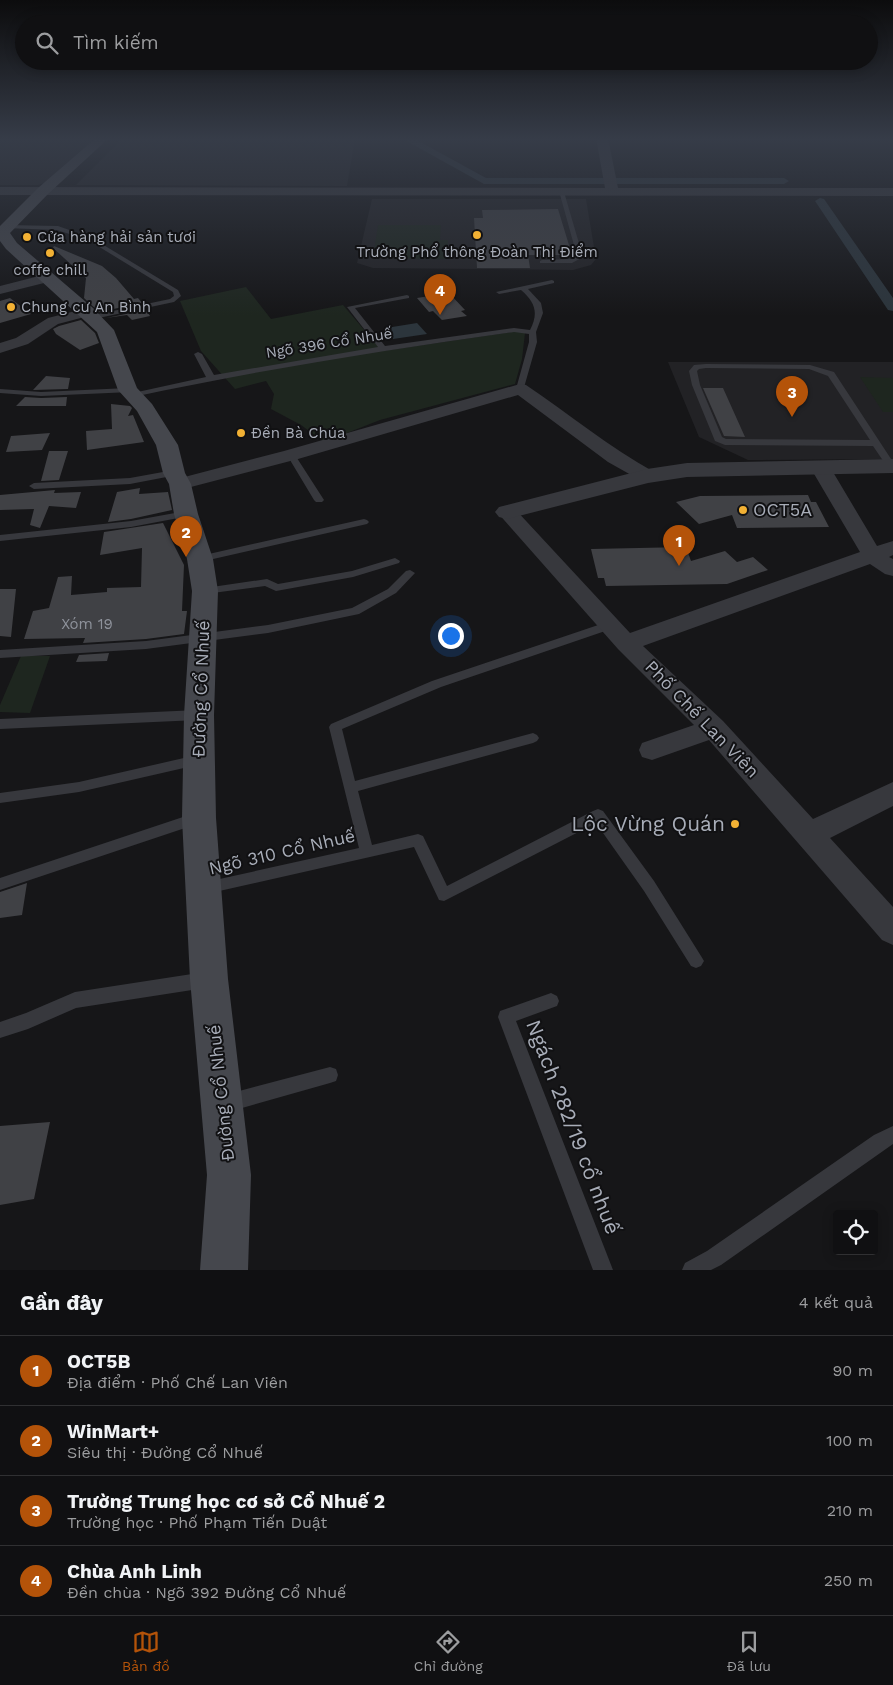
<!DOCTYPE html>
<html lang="vi">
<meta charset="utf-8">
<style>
body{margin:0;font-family:"Work Sans",sans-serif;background:#19191b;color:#f1f3f6}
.controls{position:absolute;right:15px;bottom:15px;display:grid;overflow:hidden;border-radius:5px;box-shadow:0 2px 12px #0003}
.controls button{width:45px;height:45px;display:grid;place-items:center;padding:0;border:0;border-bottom:1px solid #303032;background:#101012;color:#f1f3f6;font:25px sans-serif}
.you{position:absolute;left:450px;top:635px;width:18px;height:18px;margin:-12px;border:4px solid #fff;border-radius:50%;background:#1a73e8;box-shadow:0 0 0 8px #1a73e833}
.badge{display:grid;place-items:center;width:32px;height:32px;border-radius:50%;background:#b45309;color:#fff;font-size:16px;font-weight:700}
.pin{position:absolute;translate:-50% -41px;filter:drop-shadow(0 1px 2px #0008)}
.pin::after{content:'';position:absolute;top:26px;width:18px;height:15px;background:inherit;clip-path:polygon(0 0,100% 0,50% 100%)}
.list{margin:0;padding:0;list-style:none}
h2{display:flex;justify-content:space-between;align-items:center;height:65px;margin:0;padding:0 20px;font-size:21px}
h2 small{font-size:16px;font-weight:400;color:#9c9d9f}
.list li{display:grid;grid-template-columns:32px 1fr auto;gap:15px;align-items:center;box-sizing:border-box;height:70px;padding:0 20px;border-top:1px solid #303032}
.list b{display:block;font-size:19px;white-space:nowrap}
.list p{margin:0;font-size:16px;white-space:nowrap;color:#9c9d9f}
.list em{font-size:16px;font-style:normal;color:#9c9d9f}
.icon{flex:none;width:28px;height:28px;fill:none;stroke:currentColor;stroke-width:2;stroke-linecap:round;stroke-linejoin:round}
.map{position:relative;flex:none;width:893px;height:1270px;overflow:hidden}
.search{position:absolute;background:#101012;box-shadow:0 2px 12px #0003;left:15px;right:15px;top:15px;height:55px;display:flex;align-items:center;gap:12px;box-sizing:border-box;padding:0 18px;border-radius:28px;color:#9c9d9f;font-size:19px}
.sheet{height:345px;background:#101012}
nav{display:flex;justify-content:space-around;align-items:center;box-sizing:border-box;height:70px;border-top:1px solid #303032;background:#101012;font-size:14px;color:#9c9d9f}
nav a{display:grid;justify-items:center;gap:2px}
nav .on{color:#b45309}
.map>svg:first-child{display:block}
.built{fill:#222225}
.green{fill:#1e261f}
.water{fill:#2c353c}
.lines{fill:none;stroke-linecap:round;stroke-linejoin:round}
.canal{fill:#2c353c;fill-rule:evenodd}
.building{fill:#404145}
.service{fill:#37383d;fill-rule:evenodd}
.minor{fill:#37383d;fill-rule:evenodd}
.tertiary{fill:#37383d;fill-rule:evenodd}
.secondary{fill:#45474d;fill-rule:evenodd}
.poi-dot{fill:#f2b134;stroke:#111113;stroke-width:2}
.labels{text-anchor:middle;stroke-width:4;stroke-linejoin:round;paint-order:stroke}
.far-poi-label{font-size:15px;fill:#a8adb8;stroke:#111113;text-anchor:start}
.far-street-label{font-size:15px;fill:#a8adb8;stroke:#111113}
.number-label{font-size:15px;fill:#8e929b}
.poi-label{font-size:18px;fill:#a8adb8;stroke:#111113;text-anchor:start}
.street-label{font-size:18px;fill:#a8adb8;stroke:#111113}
.near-poi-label{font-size:21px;fill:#a8adb8;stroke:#111113;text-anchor:end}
.near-street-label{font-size:21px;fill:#a8adb8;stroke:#111113}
</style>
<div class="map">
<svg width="893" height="1270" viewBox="0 0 893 1270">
<rect width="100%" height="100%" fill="#161618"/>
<path class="built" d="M 0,138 L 97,138 L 48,182 L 38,185 L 0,185 Z
M 123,138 L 355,138 L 347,186 L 76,185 Z
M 372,199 L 586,199 L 596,259 L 591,265 L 573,270 L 373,268 L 357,263 Z
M 668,362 L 893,362 L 893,459 L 748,460 L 699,437 Z"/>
<path class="green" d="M 378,225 L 441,225 L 440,240 L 448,240 L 448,259 L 373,258 Z
M 246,287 L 271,319 L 343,305 L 382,351 L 518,331 L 525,333 L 522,359 L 515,384 L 380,420 L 324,442 L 301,425 L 271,409 L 274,394 L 266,381 L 235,389 L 201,351 L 180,301 Z
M 860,377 L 893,378 L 893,412 L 883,412 Z
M 21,656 L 50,656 L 30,713 L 0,712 L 0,705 Z"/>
<path class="water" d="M 417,323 L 427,334 L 393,339 L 386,328 Z"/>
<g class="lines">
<path class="canal" d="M 401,138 L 413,138 L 486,178 L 784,178 L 789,181 L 784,184 L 484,184 Z
M 820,198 L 824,199 L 893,298 L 893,311 L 888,310 L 815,201 Z"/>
</g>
<path class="building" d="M 558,209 L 572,255 L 528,255 L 530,268 L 477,268 L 474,218 L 483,218 L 482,210 Z
M 54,246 L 102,266 L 116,278 L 134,299 L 138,298 L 142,303 L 99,312 L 84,298 L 86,278 L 53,248 Z
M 449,293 L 465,310 L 461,311 L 467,316 L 442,320 L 433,311 L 429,312 L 417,298 Z
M 10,298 L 31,314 L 0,323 L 0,301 Z
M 146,310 L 150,316 L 132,320 L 127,315 L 106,318 Z
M 81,320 L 95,333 L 99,343 L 80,350 L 56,334 L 53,329 L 59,326 Z
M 46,376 L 70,378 L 68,389 L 33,390 Z
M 703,388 L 723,388 L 745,437 L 724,436 Z
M 25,397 L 41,398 L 67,397 L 66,406 L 16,406 Z
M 111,404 L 130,406 L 132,408 L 128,416 L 133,415 L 144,442 L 87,450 L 86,431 L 112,429 Z
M 50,433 L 42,450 L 6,452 L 11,436 Z
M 49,451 L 68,451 L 59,480 L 41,481 Z
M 140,488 L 139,494 L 168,492 L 172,510 L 131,519 L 108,522 L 117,492 Z
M 55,490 L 54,493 L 81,492 L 76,508 L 49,506 L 40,528 L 30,525 L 34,509 L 0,510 L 0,495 Z
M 808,495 L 811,502 L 816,502 L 829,527 L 737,528 L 732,515 L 699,524 L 676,502 L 700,496 Z
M 163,523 L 184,565 L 182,611 L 187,611 L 184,634 L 146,639 L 83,643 L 85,638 L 24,639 L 33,611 L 49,608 L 58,577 L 72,576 L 71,595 L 107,592 L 107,588 L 141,587 L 142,548 L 100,555 L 104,532 Z
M 686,547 L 691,561 L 725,551 L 737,562 L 753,557 L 768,570 L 727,584 L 606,586 L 604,578 L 598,578 L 591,549 Z
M 0,589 L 16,589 L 11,637 L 0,636 Z
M 109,653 L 107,661 L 76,662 L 79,655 Z
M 27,883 L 22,915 L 0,918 L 0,892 Z
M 50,1122 L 34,1199 L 0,1205 L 0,1126 Z"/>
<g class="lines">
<path class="service" d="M 559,191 L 564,192 L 583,257 L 572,263 L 540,263 L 540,261 L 542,260 L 571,259 L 577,256 Z
M 6,225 L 58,226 L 92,238 L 178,290 L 181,296 L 174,302 L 89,320 L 89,316 L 170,299 L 174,296 L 173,292 L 88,240 L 57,230 L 4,228 L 4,226 Z
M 552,280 L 554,281 L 554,283 L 528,289 L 541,303 L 543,313 L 536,332 L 537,342 L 523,391 L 516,389 L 529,342 L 529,334 L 514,332 C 386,350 259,370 133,397 L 129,395 L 133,393 L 206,377 L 194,354 L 198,352 L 202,354 L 214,375 L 378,347 L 347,307 L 407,295 L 409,296 L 409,298 L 355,308 L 385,346 L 514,328 L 530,330 C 539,313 535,302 521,290 L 499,294 L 496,292 Z
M 706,364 L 810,365 L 834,372 L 893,462 L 893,468 L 888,468 L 873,446 L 725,445 L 715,441 L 692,385 L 689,371 L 694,365 ZM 706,368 L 809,369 L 828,376 L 870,440 L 726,439 L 722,437 L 700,385 L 697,371 L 699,369 Z
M 128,388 L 131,388 L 131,392 L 41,396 L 0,393 L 0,389 L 41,392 Z
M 291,452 L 295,455 L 324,500 L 322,502 L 316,502 L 314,500 L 287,455 Z
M 174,470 L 177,471 L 177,475 L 130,484 L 34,489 L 29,486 L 34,483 L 130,478 Z
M 186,511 L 189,512 L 191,514 L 189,516 L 131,527 L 0,541 L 0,535 L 131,521 Z
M 364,519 L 367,520 L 369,522 L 367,524 L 200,562 L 195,559 L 200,556 Z
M 395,558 L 400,561 L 399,563 L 353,577 L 276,591 L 265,586 L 205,594 L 200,591 L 205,588 L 267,579 L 278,584 L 352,571 Z
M 410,570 L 415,573 L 396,593 L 359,614 L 268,633 L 146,649 L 0,658 L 0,650 L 146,641 L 268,625 L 352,608 L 388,589 L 406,571 Z
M 610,621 L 614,622 L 616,625 L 614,628 L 441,687 L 342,729 L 355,781 L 533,733 L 537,735 L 539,738 L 537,741 L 533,743 L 358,791 L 372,845 L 418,834 L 423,836 L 447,886 L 593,811 L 598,809 L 603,811 L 654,881 L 701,956 L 704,961 L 701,966 L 696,968 L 691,966 L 644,891 L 596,823 L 444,901 L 439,900 L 414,847 L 206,894 L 201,893 L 199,888 L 201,883 L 206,882 L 359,848 L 329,727 L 331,724 L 432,681 Z
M 198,710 L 202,712 L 204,715 L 202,718 L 198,720 L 0,729 L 0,719 Z
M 197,755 L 202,756 L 203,760 L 202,764 L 197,765 L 79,792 L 0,803 L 0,793 L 79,782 Z
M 195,813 L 200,815 L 202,819 L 200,823 L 0,890 L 0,878 Z
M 205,972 L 211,975 L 213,980 L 211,985 L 205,988 L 76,1008 L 28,1029 L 0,1038 L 0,1022 L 26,1013 L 75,992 Z
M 551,993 L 557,996 L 559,1001 L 557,1006 L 516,1021 L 613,1270 L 593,1270 L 498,1017 L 500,1011 Z
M 330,1067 L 336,1069 L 338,1075 L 336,1081 L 330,1083 L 228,1112 L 222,1109 L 219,1103 L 222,1097 L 228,1094 Z
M 893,1126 L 893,1144 L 721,1265 L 711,1270 L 682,1270 L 685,1263 L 707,1251 L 874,1135 Z"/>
<path class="minor" d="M 47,274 L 54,278 L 52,281 L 0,294 L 0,286 Z
M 87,308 L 92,309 L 94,312 L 92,315 L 58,324 L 28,344 L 0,353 L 0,343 L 16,338 L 48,318 Z
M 520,384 L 526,385 C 569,414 609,447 654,472 L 657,476 L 654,480 L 647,482 L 640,480 L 608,462 L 518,395 L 298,459 L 187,488 L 180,490 L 173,488 L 170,484 L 173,480 L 284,451 Z
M 820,461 L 827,463 L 830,467 L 877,546 L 893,541 L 893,555 L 889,557 L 893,559 L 893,576 L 885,574 L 870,564 L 643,646 L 723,721 L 813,819 L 893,782 L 893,806 L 830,838 L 893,907 L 893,945 L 882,940 L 709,740 L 652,760 L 642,757 L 639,750 L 642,743 L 694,725 L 618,649 L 497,512 L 500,508 L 507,506 L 514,508 L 630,633 L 860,552 L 810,467 L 813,463 Z"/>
<path class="tertiary" d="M 596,138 L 608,138 L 618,188 L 893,188 L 893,196 L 0,195 L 0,187 L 605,188 Z
M 893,459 L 893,473 L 687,477 L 648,483 L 507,519 L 499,517 L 495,512 L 499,507 L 647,469 L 687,463 Z"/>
<path class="secondary" d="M 96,138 L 109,138 L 48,194 L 10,233 L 17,243 L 93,308 L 114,330 L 137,388 L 152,404 L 178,445 L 185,473 L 191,484 L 198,514 L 213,559 L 218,591 L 214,715 L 216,818 L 228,979 L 251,1175 L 248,1270 L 200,1270 L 207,1175 L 190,979 L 182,818 L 184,715 L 192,591 L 187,559 L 174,514 L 169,484 L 163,473 L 156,445 L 137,411 L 118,390 L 97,332 L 6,249 L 0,241 L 0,226 L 38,188 Z"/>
</g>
<linearGradient id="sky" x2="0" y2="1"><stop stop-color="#0c0c0d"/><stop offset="0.44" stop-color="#363c48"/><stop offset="1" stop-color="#363c48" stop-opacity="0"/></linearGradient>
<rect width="893" height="316" fill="url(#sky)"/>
<g class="poi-dot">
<circle cx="477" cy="235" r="5"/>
<circle cx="27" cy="237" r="5"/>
<circle cx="50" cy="253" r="5"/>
<circle cx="11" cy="307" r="5"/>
<circle cx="241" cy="433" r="5"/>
<circle cx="743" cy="510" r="5"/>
<circle cx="735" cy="824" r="5"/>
</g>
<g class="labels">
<g class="far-poi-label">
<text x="37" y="242">Cửa hàng hải sản tươi</text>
<text x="477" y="257" text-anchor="middle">Trường Phổ thông Đoàn Thị Điểm</text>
<text x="50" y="275" text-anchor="middle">coffe chill</text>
<text x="21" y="312">Chung cư An Bình</text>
<text x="251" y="438">Đền Bà Chúa</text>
</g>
<g class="far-street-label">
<text transform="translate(329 343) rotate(-9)" y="5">Ngõ 396 Cổ Nhuế</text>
</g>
<g class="number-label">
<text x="87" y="629">Xóm 19</text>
</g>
<g class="poi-label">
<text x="753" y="516">OCT5A</text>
</g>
<g class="street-label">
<text transform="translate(201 689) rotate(-88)" y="6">Đường Cổ Nhuế</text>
<text transform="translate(702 719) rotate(46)" y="6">Phố Chế Lan Viên</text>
<text transform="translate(282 852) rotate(-13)" y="6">Ngõ 310 Cổ Nhuế</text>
<text transform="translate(221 1093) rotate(-96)" y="6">Đường Cổ Nhuế</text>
</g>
<g class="near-poi-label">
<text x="725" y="831">Lộc Vừng Quán</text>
</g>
<g class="near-street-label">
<text transform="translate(573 1127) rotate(69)" y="7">Ngách 282/19 cổ nhuế</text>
</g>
</g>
</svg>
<div class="controls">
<button><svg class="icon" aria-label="locate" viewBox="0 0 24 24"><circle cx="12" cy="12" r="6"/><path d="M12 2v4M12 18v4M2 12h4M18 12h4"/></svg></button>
</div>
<div class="you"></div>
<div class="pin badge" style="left:679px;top:566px">1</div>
<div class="pin badge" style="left:186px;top:557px">2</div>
<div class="pin badge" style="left:792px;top:417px">3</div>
<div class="pin badge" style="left:440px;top:315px">4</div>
<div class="search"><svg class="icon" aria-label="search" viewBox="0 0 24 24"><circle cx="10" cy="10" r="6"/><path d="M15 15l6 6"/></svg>Tìm kiếm</div>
</div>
<section class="sheet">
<h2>Gần đây<small>4 kết quả</small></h2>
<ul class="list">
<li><span class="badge">1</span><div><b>OCT5B</b><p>Địa điểm · Phố Chế Lan Viên</p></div><em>90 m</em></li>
<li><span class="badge">2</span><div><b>WinMart+</b><p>Siêu thị · Đường Cổ Nhuế</p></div><em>100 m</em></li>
<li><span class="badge">3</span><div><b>Trường Trung học cơ sở Cổ Nhuế 2</b><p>Trường học · Phố Phạm Tiến Duật</p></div><em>210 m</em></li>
<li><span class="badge">4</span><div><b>Chùa Anh Linh</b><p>Đền chùa · Ngõ 392 Đường Cổ Nhuế</p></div><em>250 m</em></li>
</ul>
</section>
<nav>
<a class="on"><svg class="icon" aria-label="map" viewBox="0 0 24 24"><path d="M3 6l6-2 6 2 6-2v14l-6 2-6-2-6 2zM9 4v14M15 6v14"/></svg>Bản đồ</a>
<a><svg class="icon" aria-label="directions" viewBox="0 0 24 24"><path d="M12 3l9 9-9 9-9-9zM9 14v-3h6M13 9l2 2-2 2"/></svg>Chỉ đường</a>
<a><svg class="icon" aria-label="saved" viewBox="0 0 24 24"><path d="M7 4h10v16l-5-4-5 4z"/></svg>Đã lưu</a>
</nav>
